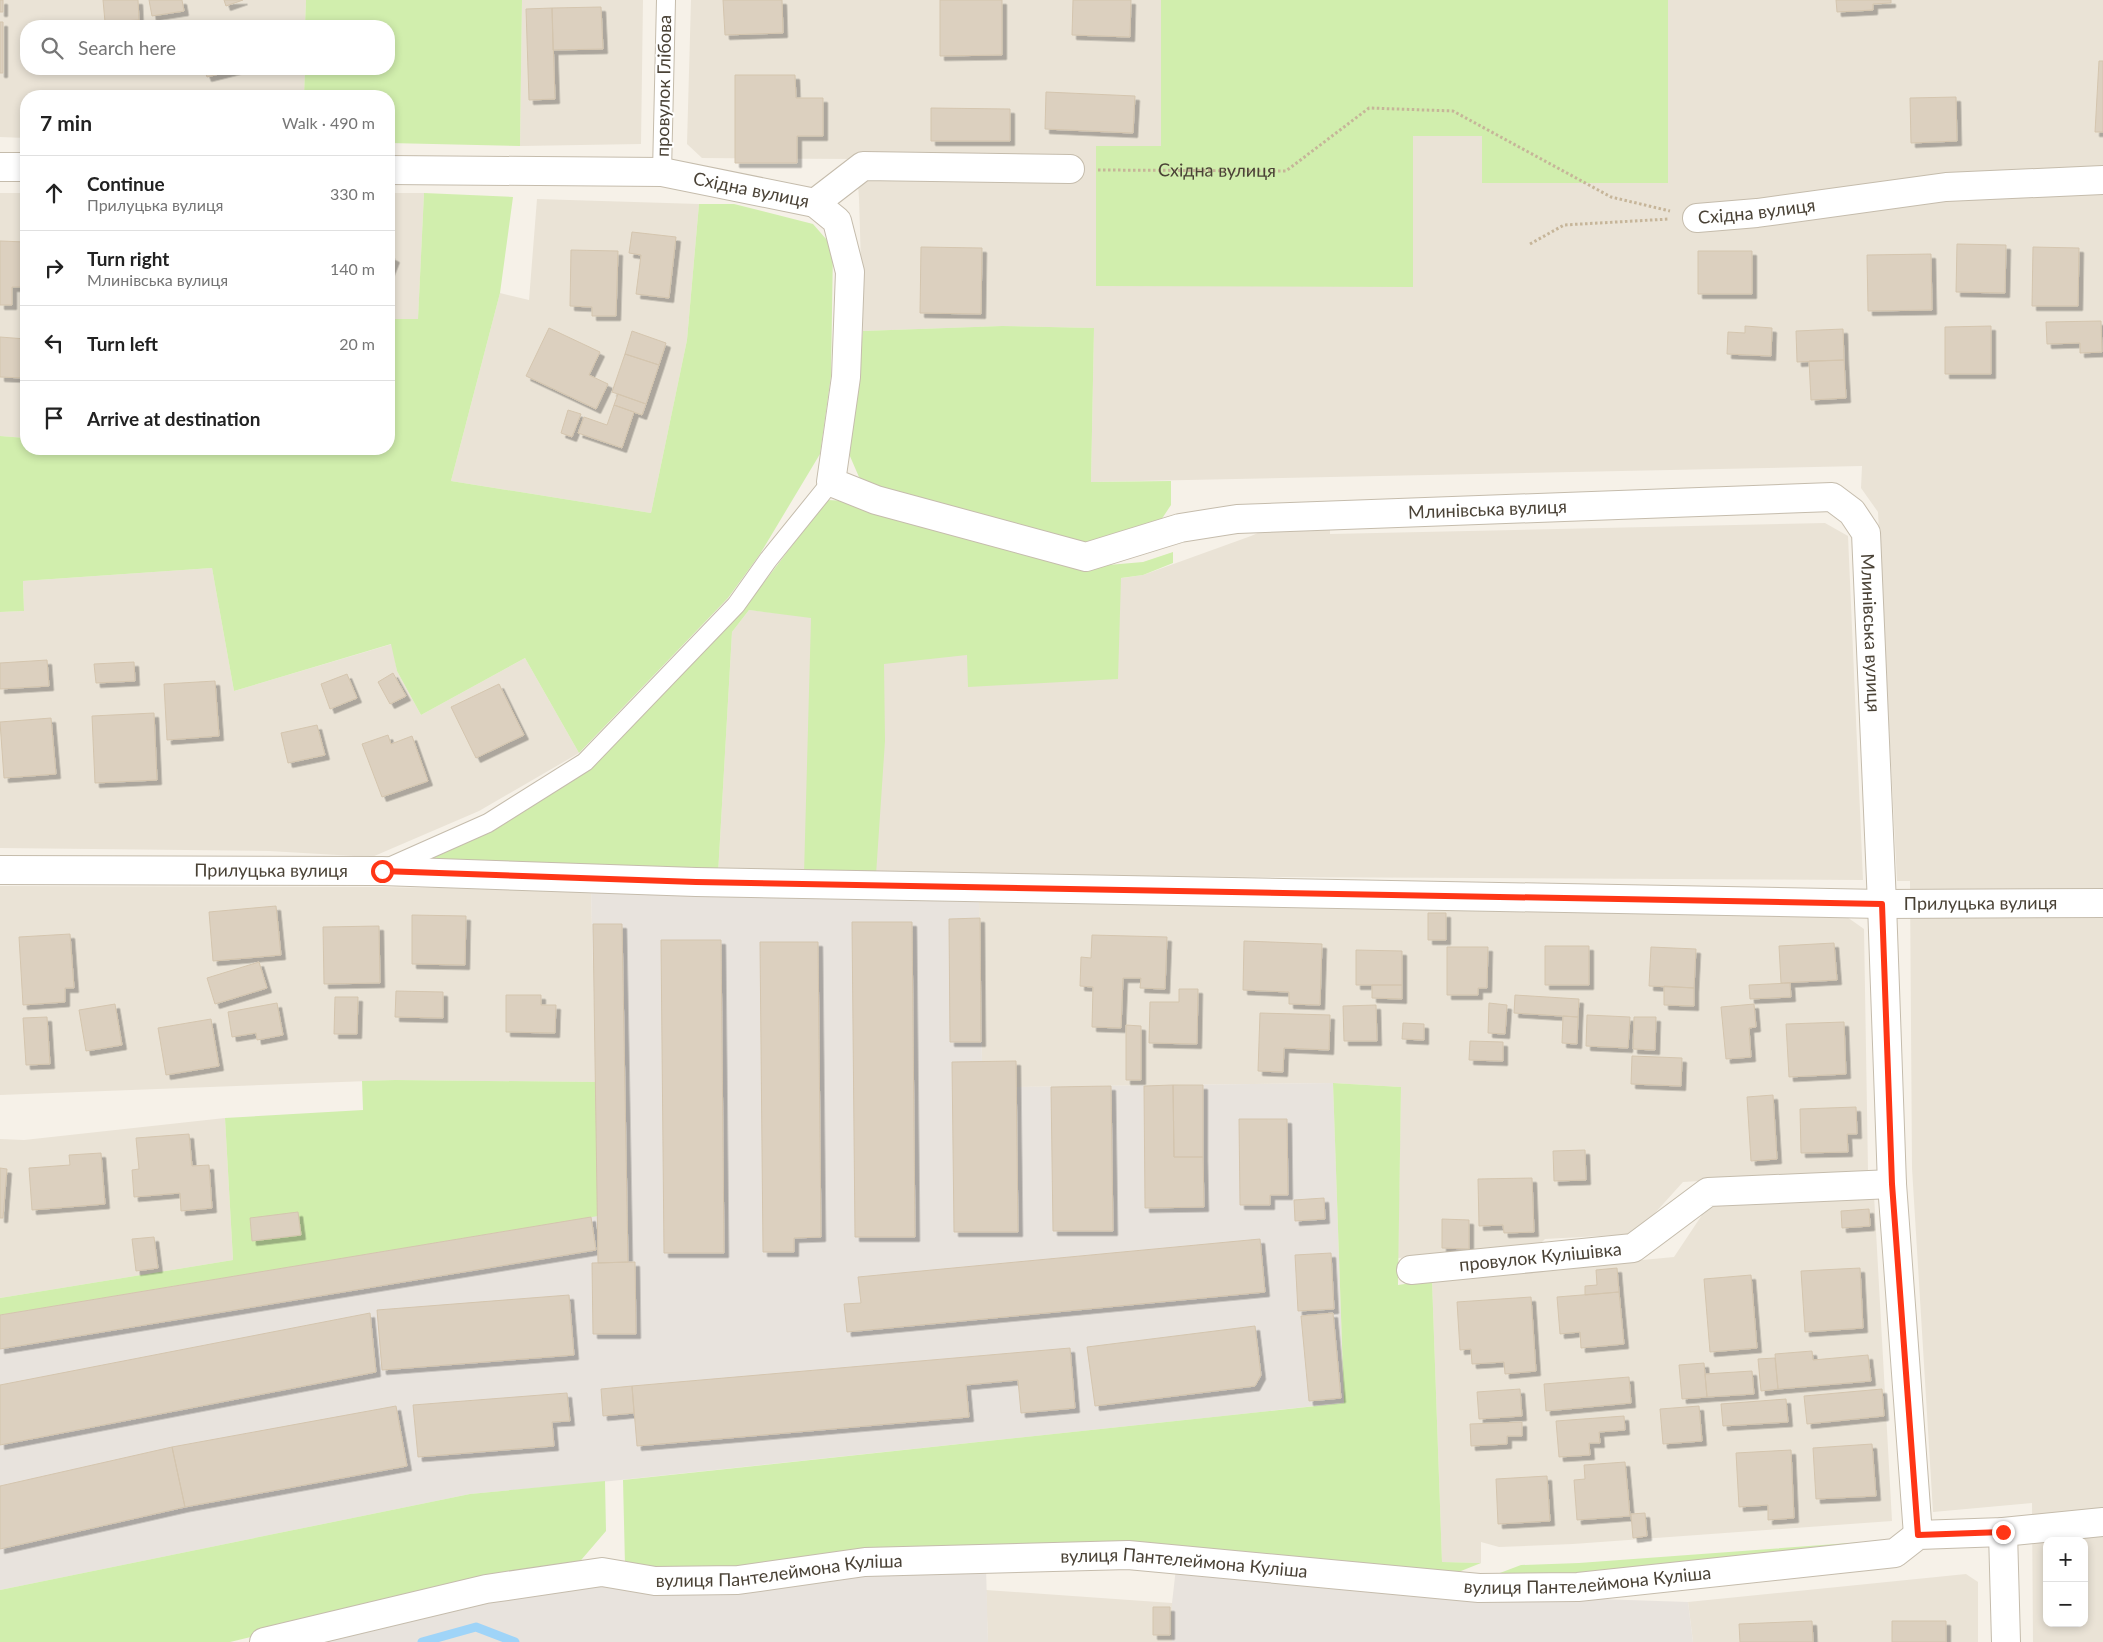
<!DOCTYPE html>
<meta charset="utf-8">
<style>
body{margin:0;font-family:Lato,sans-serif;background:#f2f2f2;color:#222}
.controls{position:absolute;right:15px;bottom:15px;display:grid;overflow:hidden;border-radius:10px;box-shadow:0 2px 8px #0003}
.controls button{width:45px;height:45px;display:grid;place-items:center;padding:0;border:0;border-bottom:1px solid #e0e0e0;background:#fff;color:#222;font:25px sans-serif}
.stop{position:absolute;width:15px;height:15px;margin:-11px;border:4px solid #ff3616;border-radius:50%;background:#fff}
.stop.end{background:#ff3616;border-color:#fff;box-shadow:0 1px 5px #0008}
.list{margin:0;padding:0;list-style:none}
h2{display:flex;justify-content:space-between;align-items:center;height:65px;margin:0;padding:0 20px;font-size:21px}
h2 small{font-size:16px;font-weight:400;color:#767676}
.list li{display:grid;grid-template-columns:32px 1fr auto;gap:15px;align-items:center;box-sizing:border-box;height:75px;padding:0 20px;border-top:1px solid #e0e0e0}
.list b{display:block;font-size:19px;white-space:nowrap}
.list p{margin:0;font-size:16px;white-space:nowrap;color:#767676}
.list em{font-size:16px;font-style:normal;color:#767676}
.icon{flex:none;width:28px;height:28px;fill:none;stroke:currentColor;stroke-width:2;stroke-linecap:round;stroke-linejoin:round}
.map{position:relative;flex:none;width:2103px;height:1642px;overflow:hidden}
.search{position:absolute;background:#fff;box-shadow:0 2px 8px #0003;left:20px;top:20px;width:375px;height:55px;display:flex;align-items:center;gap:12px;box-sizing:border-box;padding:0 18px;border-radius:20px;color:#767676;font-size:19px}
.panel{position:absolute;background:#fff;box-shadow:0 2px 8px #0003;left:20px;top:90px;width:375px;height:365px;border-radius:20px}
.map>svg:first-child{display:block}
.residential{fill:#eae3d6;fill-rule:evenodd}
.industrial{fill:#e8e3dd}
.green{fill:#d1eead}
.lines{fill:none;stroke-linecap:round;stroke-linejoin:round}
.stream{stroke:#9fd4f8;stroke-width:9}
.building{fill:#dcd0bf;stroke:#d4c5ae;filter:url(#shadow)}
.service-casing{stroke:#c5bcac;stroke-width:20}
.minor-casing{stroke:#c5bcac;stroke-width:30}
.tertiary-casing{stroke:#c5bcac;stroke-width:30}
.path{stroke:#c6b599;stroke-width:3;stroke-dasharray:2.5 2.5;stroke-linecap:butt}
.service{stroke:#fff;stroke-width:18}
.minor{stroke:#fff;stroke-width:28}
.tertiary{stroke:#fff;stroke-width:28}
.route{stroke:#ff3616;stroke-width:6}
.labels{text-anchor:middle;stroke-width:4;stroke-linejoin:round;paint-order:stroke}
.street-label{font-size:18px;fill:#4a4236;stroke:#fff}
</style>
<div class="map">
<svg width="2103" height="1642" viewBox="0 0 2103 1642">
<defs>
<filter id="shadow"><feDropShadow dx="4.5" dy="4.5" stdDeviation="0" flood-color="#0004"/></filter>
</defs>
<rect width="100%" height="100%" fill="#f6f1e8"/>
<path class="residential" d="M 0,0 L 306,0 L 305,26 L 26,26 L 26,69 L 305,69 L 304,96 L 26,96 L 26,138 L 0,137 Z
M 522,0 L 643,0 L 641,144 L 520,146 Z
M 691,0 L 2103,0 L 2103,1642 L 2033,1642 L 2032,1503 L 1933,1512 L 1912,1168 L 1910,881 L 1897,881 L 1878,512 L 1861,488 L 1862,466 L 1091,482 L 1094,328 L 1002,326 L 863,331 L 859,198 L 856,159 L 702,158 L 687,144 ZM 2047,1541 L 2084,1541 L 2084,1623 L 2047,1623 Z
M 0,193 L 26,193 L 26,438 L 0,436 Z
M 389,193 L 424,193 L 418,320 L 389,319 Z
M 537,199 L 699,204 L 687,340 L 651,513 L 451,481 L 500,293 L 529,300 Z
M 1825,523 L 1848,536 L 1863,880 L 718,874 L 732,632 L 749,610 L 812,617 L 964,601 L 1143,575 L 1251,536 L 1276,525 L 1330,525 L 1330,534 Z
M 212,568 L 234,691 L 392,644 L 397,671 L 421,715 L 525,658 L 579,753 L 479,811 L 372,857 L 269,851 L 0,848 L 0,612 L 24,611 L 23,581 Z
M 0,886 L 375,887 L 591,890 L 596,1082 L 395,1080 L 0,1095 Z
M 979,902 L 1847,917 L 1864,929 L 1868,1171 L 1683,1182 L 1636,1234 L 1545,1239 L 1536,1248 L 1398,1258 L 1401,1087 L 1333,1083 L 1016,1087 L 982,1061 Z
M 225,1118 L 233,1260 L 0,1298 L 0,1139 L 24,1140 Z
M 1874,1195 L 1892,1521 L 1573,1544 L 1499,1547 L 1481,1542 L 1481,1563 L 1442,1562 L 1432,1280 L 1674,1257 L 1710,1203 Z
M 1966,1574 L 1978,1582 L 1978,1642 L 1693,1642 L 1688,1602 Z
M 986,1590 L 1172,1603 L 1172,1642 L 988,1642 Z"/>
<path class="industrial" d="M 591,890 L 979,902 L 982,1061 L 1016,1061 L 1016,1087 L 1333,1083 L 1344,1403 L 611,1481 L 470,1494 L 0,1590 L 0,1315 L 591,1217 L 596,1082 Z
M 986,1567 L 988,1642 L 297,1642 L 487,1597 L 602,1580 Z
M 1176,1568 L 1478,1595 L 1688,1602 L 1693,1642 L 1172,1642 L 1172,1603 Z"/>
<path class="green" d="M 306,0 L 522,0 L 520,146 L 389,143 L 389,96 L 304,96 L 305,69 L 389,69 L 389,26 L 305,26 Z
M 1161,0 L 1668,0 L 1668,183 L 1482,183 L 1482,136 L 1413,136 L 1413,287 L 1096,286 L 1096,146 L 1161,146 Z
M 424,193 L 513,197 L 500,293 L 451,481 L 651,513 L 687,340 L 699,204 L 734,204 L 813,224 L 833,247 L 831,376 L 820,454 L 760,554 L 728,598 L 579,753 L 525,658 L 421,715 L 397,671 L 391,644 L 234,691 L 212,568 L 23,581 L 24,611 L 0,612 L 0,436 L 26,438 L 26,449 L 389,449 L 389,319 L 418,319 Z
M 1002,326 L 1094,328 L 1091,482 L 1171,481 L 1171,505 L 1159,523 L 1086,547 L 876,490 L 859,477 L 849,454 L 863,331 Z
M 827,500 L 848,501 L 1085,567 L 1143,562 L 1173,552 L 1173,563 L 1143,575 L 1121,578 L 1118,679 L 968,687 L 967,655 L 884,664 L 885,741 L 876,875 L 804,874 L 811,618 L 749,610 L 732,632 L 718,874 L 426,861 L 493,831 L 591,769 L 742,611 Z
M 395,1080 L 596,1082 L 598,1216 L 0,1315 L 0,1298 L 233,1260 L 225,1118 L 363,1110 L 362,1081 Z
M 1333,1083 L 1401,1087 L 1398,1285 L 1432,1280 L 1442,1562 L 1481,1563 L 1446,1577 L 1129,1548 L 738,1573 L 625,1565 L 623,1480 L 1344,1403 Z
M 605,1481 L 606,1531 L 576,1566 L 484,1580 L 230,1642 L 0,1642 L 0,1590 L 470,1494 Z
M 1890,1540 L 1577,1580 L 1484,1579 L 1521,1565 L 1579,1563 Z"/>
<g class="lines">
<path class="stream" d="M 422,1642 L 476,1627 L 515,1642"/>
</g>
<path class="building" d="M 0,0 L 3,0 L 3,12 L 0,12 Z
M 103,0 L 138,0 L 139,20 L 105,22 Z
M 149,0 L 182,0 L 184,11 L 152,16 Z
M 224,0 L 243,0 L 226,6 Z
M 723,0 L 782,0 L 783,33 L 725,35 Z
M 940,0 L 1002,0 L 1002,55 L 940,56 Z
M 1073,0 L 1131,0 L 1130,37 L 1072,35 Z
M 1836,0 L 1891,0 L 1891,3 L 1873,4 L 1873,10 L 1837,12 Z
M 601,7 L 603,49 L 553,50 L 552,8 Z
M 552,8 L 555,99 L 529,100 L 526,9 Z
M 0,22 L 3,22 L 3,73 L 0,73 Z
M 2099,61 L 2103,61 L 2103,132 L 2095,132 Z
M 204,69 L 239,69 L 207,77 Z
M 735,75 L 795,75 L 796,98 L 823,98 L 823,136 L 797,136 L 797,163 L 735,163 Z
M 1046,92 L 1135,96 L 1133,133 L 1045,129 Z
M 1956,97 L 1957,141 L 1911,143 L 1910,98 Z
M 931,108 L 1010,109 L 1010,141 L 931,141 Z
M 632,232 L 676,237 L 669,298 L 636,294 L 641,255 L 629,253 Z
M 0,241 L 26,242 L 26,287 L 12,287 L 12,305 L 0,305 Z
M 1957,244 L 2006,245 L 2005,293 L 1956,292 Z
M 921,247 L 982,248 L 981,314 L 920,313 Z
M 2033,247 L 2079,248 L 2078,306 L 2032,306 Z
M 571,250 L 618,251 L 616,316 L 592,316 L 592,307 L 570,306 Z
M 1698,251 L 1752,251 L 1752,294 L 1698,294 Z
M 1931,254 L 1932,310 L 1868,311 L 1867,255 Z
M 389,255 L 395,258 L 389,273 Z
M 2101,321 L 2102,352 L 2080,353 L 2080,343 L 2047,344 L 2046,322 Z
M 1745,326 L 1772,328 L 1771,356 L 1727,354 L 1728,332 L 1745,333 Z
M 1991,326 L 1991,374 L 1945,374 L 1945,327 Z
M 549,328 L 600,352 L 589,375 L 608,384 L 596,409 L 526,376 Z
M 1843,329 L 1844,360 L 1797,362 L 1796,331 Z
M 632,331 L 666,343 L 659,365 L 625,354 Z
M 0,337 L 26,339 L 25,378 L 0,377 Z
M 625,354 L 659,365 L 646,404 L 612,392 Z
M 1844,360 L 1846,398 L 1811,400 L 1809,361 Z
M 618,394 L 646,404 L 642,415 L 614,405 Z
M 614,405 L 634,412 L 622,448 L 578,433 L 584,417 L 607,425 Z
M 568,410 L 581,414 L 572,437 L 561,433 Z
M 47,660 L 49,686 L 0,689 L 0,663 Z
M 134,662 L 135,681 L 96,683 L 94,664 Z
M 393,673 L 406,696 L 390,704 L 378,682 Z
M 347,674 L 357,698 L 330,709 L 321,684 Z
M 215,681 L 219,736 L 167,740 L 164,684 Z
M 499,684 L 524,735 L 476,758 L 451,707 Z
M 154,713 L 157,780 L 95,783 L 92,716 Z
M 51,718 L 56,774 L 4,778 L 0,722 Z
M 317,725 L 325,755 L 288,763 L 281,733 Z
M 388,735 L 391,744 L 412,736 L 428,781 L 382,797 L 362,744 Z
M 276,906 L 281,955 L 213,961 L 209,912 Z
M 1428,913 L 1446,913 L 1446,940 L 1428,940 Z
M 412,915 L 466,916 L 465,965 L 412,964 Z
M 980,918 L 981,1042 L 950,1042 L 949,919 Z
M 852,922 L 912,922 L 915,1237 L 855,1237 Z
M 593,924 L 622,924 L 628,1262 L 598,1263 Z
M 379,926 L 380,983 L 324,984 L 323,927 Z
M 70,934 L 74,988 L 65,988 L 65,1002 L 23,1005 L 19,937 Z
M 1092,935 L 1167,937 L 1165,989 L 1140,988 L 1141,978 L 1123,978 L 1121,1028 L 1092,1027 L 1093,987 L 1080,986 L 1081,957 L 1091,958 Z
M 661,940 L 721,940 L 724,1253 L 664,1253 Z
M 1244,941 L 1322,944 L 1320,1005 L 1289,1004 L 1289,992 L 1243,990 Z
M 760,942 L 818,942 L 821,1237 L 794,1238 L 794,1252 L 763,1252 Z
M 1834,943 L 1837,980 L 1781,983 L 1779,946 Z
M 1545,946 L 1589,946 L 1589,985 L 1545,985 Z
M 1447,947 L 1488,947 L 1487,988 L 1478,988 L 1478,995 L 1447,995 Z
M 1651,947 L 1696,949 L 1694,988 L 1649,986 Z
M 1356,950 L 1402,951 L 1402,985 L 1356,985 Z
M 259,962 L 267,988 L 215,1004 L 207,978 Z
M 1790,983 L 1791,997 L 1750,999 L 1749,985 Z
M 1372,985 L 1402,985 L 1402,999 L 1372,998 Z
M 1664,986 L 1694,988 L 1694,1006 L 1664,1005 Z
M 1179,989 L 1198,989 L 1197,1044 L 1149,1043 L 1150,1002 L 1179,1002 Z
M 396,991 L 443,992 L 443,1018 L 395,1017 Z
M 506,995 L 541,995 L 541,1005 L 556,1005 L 555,1033 L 506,1032 Z
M 1515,995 L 1579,999 L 1578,1017 L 1514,1013 Z
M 335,997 L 358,997 L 357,1034 L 334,1034 Z
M 277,1003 L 283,1035 L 257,1040 L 256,1033 L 232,1037 L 228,1012 Z
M 1489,1003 L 1507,1005 L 1505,1034 L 1488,1033 Z
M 115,1004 L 122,1045 L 86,1051 L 79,1010 Z
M 1754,1004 L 1756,1027 L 1749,1028 L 1751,1057 L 1726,1059 L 1721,1007 Z
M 1376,1005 L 1377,1041 L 1344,1041 L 1343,1006 Z
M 1260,1013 L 1330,1015 L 1329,1050 L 1284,1048 L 1283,1072 L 1258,1071 Z
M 1587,1015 L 1630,1017 L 1628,1048 L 1586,1046 Z
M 1563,1016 L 1578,1017 L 1577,1044 L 1562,1043 Z
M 47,1017 L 50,1064 L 26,1065 L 23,1018 Z
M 1634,1017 L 1656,1017 L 1655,1050 L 1633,1049 Z
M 211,1019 L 219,1066 L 166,1075 L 158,1028 Z
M 1844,1022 L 1846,1074 L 1789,1077 L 1786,1024 Z
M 1403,1023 L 1424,1024 L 1424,1040 L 1402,1039 Z
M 1126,1025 L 1141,1026 L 1141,1080 L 1126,1080 Z
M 1470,1041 L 1503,1042 L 1503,1061 L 1469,1060 Z
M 1632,1056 L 1682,1058 L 1681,1086 L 1631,1084 Z
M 1016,1061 L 1018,1232 L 954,1232 L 952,1062 Z
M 1173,1085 L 1203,1085 L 1203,1157 L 1174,1157 Z
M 1173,1085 L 1174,1157 L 1203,1157 L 1204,1207 L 1145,1208 L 1144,1086 Z
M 1111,1086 L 1113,1231 L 1053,1231 L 1051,1087 Z
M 1773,1095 L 1777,1159 L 1751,1161 L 1747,1097 Z
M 1856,1107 L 1857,1134 L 1847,1134 L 1848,1152 L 1801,1153 L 1800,1109 Z
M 1239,1119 L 1287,1119 L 1288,1195 L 1270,1195 L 1270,1205 L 1240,1205 Z
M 189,1134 L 192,1166 L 209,1165 L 212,1208 L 181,1211 L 180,1193 L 134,1197 L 132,1170 L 139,1169 L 136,1138 Z
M 1585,1150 L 1586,1180 L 1554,1181 L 1553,1151 Z
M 101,1153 L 105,1204 L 32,1210 L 29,1168 L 70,1165 L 69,1155 Z
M 0,1168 L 7,1169 L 3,1218 L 0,1218 Z
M 1532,1178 L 1534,1232 L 1504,1233 L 1503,1225 L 1479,1226 L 1478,1179 Z
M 1324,1198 L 1325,1219 L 1295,1221 L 1294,1200 Z
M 1869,1209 L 1870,1226 L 1842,1228 L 1841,1211 Z
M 298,1212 L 301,1235 L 252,1241 L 250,1218 Z
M 591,1217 L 596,1250 L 0,1349 L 0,1315 Z
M 1442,1219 L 1469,1220 L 1469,1249 L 1442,1248 Z
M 154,1237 L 158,1268 L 136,1271 L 132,1239 Z
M 1260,1239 L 1265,1292 L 847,1332 L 844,1304 L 861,1303 L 858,1277 Z
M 1331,1253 L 1334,1309 L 1298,1311 L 1295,1255 Z
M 635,1262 L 636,1334 L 593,1334 L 592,1263 Z
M 1617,1268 L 1619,1292 L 1585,1295 L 1585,1286 L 1597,1285 L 1596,1270 Z
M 1860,1268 L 1863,1328 L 1805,1332 L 1801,1271 Z
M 1751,1275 L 1757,1348 L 1710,1352 L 1704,1279 Z
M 1619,1292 L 1624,1344 L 1581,1348 L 1580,1332 L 1560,1334 L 1557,1297 Z
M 569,1295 L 574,1355 L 382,1370 L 377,1310 Z
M 1531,1297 L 1536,1371 L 1505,1374 L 1504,1362 L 1472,1364 L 1471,1349 L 1460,1350 L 1457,1302 Z
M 370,1313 L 376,1372 L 0,1445 L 0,1385 Z
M 1333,1313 L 1341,1398 L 1309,1401 L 1301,1316 Z
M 1255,1326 L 1261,1375 L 1255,1386 L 1095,1406 L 1087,1347 Z
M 1070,1348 L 1075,1408 L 1021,1413 L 1018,1380 L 966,1385 L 969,1417 L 637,1446 L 632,1386 Z
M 1812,1351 L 1813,1360 L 1868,1355 L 1871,1381 L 1778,1389 L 1775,1354 Z
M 1775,1358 L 1778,1389 L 1761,1391 L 1758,1359 Z
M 1704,1363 L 1707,1397 L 1682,1399 L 1679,1365 Z
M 1752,1371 L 1754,1394 L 1707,1397 L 1705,1374 Z
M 1629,1377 L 1631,1403 L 1546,1411 L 1544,1384 Z
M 632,1386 L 634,1413 L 603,1416 L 601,1389 Z
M 1520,1389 L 1522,1416 L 1479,1419 L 1477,1392 Z
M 1882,1389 L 1884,1416 L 1807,1424 L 1804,1396 Z
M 567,1393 L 570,1421 L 552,1422 L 554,1446 L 418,1457 L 413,1405 Z
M 1786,1399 L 1788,1422 L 1723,1426 L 1721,1404 Z
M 396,1406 L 407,1466 L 185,1507 L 172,1447 Z
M 1699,1406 L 1702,1441 L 1663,1444 L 1660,1409 Z
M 1624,1416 L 1625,1430 L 1599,1432 L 1600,1443 L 1589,1443 L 1590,1455 L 1559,1457 L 1556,1421 Z
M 1522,1422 L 1522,1436 L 1507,1436 L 1507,1444 L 1471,1446 L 1470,1424 Z
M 1872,1444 L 1876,1496 L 1816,1499 L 1813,1448 Z
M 172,1447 L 185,1507 L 0,1549 L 0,1486 Z
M 1791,1450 L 1794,1518 L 1768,1520 L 1768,1505 L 1739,1507 L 1736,1453 Z
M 1625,1462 L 1630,1516 L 1577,1520 L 1574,1480 L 1585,1479 L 1584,1465 Z
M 1547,1476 L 1550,1521 L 1498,1524 L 1496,1479 Z
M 1645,1513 L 1647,1536 L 1633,1538 L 1631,1514 Z
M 1153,1607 L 1170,1607 L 1170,1635 L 1153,1635 Z
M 1812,1621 L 1813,1642 L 1740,1642 L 1739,1624 Z
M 1892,1621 L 1946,1621 L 1946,1642 L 1892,1642 Z"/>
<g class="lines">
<defs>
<path id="service" d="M 662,172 L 666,0
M 389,867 L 488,823 L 585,762 L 736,605 L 768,560 L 831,482"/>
<g id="minor">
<path d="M 0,167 L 26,167"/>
<path id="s2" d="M 389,170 L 662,172 L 815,203 L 863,166 L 1070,169"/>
<path id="s3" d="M 815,203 L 837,221 L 850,272 L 846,377 L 831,482 L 876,500 L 1086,557 L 1180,528 L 1237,519 L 1832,497 L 1852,512 L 1866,533 L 1882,904 L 1892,1184 L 1918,1535"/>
<path id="s4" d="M 1697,218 L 1757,213 L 1946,187 L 2103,180"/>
<path id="s5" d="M 0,870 L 382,871 L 696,882 L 1882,904 L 2103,903"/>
<path id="s6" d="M 1411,1270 L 1633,1248 L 1708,1192 L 1892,1184"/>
<path id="s7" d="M 264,1642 L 486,1589 L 602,1572 L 655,1581 L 738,1580 L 865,1562 L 1128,1555 L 1479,1588 L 1578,1587 L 1895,1553 L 1918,1535 L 2003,1532 L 2103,1522"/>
</g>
<path id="tertiary" d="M 2003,1532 L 2006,1642"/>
</defs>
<use href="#service" class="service-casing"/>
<use href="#minor" class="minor-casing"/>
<use href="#tertiary" class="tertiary-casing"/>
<g class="path">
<path id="s1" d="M 1098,170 L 1286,171 L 1369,108 L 1453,111 L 1611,197 L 1670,211"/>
<path d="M 1530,244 L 1564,225 L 1669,219"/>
</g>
<use href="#service" class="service"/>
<use href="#minor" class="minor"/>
<use href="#tertiary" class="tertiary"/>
</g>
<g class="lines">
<path class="route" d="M 382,871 L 696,882 L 1882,904 L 1892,1184 L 1918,1535 L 2003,1532"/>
</g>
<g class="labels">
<g class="street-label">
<text transform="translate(664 86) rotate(-89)" y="6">провулок Глібова</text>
<text dy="6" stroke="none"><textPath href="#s1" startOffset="119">Східна вулиця</textPath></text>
<text dy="6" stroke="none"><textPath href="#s2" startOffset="364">Східна вулиця</textPath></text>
<text dy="6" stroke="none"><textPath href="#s4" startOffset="60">Східна вулиця</textPath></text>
<text dy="6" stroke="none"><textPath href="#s3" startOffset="965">Млинівська вулиця</textPath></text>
<text dy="6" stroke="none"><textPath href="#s3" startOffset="1460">Млинівська вулиця</textPath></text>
<text dy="6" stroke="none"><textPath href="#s5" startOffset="271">Прилуцька вулиця</textPath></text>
<text dy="6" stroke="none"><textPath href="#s5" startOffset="1981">Прилуцька вулиця</textPath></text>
<text dy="6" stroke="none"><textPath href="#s6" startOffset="130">провулок Кулішівка</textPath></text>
<text dy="6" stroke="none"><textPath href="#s7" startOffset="930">вулиця Пантелеймона Куліша</textPath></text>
<text dy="6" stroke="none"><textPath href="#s7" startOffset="524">вулиця Пантелеймона Куліша</textPath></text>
<text dy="6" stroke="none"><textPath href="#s7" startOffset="1335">вулиця Пантелеймона Куліша</textPath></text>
</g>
</g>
</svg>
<div class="controls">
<button>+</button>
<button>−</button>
</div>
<div class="stop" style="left:382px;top:871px"></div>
<div class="stop end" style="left:2003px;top:1532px"></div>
<div class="search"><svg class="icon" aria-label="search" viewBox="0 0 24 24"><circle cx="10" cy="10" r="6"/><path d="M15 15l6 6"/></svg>Search here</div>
<section class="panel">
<h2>7 min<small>Walk · 490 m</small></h2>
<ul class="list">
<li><svg class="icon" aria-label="ahead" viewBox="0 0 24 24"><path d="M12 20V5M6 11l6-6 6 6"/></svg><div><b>Continue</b><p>Прилуцька вулиця</p></div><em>330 m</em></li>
<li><svg class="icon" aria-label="right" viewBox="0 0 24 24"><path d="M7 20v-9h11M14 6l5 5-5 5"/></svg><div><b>Turn right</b><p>Млинівська вулиця</p></div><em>140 m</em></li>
<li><svg class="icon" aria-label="left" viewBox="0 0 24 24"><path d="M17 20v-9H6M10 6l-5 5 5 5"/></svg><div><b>Turn left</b></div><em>20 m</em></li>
<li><svg class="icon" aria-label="arrive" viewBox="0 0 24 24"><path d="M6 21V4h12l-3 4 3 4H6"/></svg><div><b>Arrive at destination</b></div></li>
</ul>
</section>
</div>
